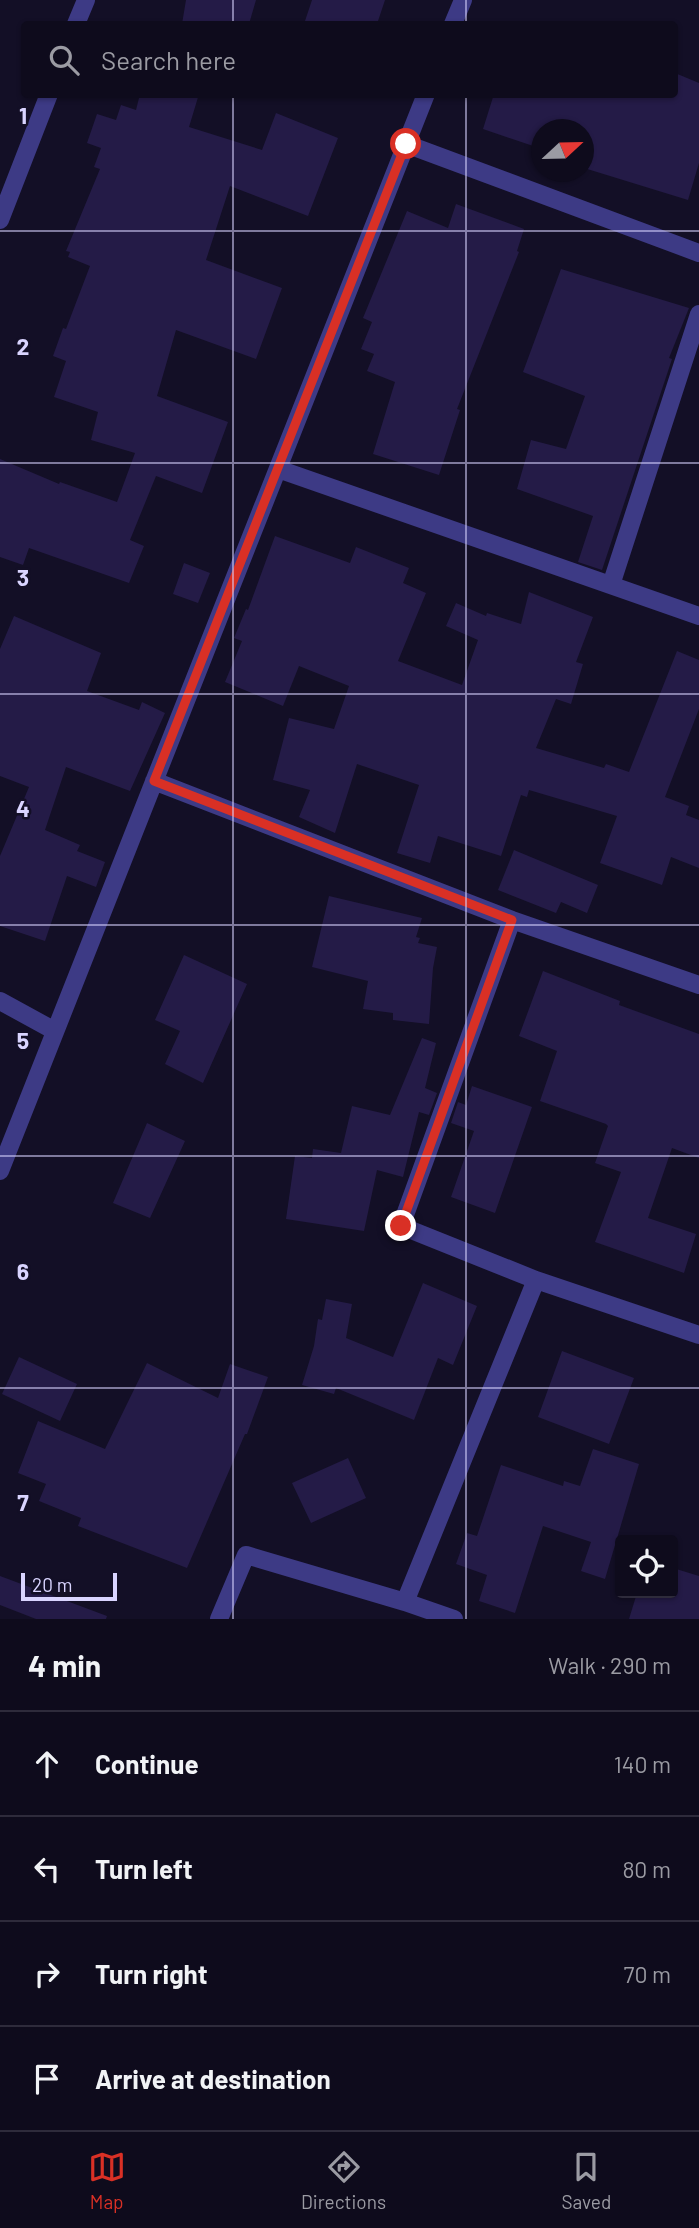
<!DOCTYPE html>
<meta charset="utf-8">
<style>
body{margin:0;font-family:Barlow,sans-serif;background:#1c1929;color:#f1f3f6}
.controls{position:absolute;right:21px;bottom:21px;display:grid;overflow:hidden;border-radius:7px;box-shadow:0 2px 5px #0004}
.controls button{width:63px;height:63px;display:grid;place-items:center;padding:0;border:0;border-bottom:2px solid #2e2b3b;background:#0e0b1c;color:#f1f3f6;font:35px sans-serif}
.compass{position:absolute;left:531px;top:119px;width:63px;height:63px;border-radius:50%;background:#0e0b1c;box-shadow:0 2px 5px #0004;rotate:68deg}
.scale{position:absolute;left:21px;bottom:18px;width:96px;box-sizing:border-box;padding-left:7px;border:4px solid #d9d4ff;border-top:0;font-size:19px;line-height:24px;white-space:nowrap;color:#d9d4ff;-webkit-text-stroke:5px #130f26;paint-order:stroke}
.stop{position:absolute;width:21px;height:21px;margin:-16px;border:5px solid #d93025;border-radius:50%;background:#fff}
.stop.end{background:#d93025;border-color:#fff;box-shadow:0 2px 7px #0008}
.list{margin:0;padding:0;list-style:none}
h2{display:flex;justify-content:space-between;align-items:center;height:91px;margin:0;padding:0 28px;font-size:30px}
h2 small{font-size:23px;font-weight:400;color:#9b9ba3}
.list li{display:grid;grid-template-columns:46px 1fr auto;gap:21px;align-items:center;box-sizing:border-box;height:105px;padding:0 28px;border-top:2px solid #2e2b3b}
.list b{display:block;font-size:26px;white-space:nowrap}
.list em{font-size:23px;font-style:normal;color:#9b9ba3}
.icon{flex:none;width:38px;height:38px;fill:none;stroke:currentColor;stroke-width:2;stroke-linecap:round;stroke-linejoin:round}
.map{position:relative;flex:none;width:699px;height:1619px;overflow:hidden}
.search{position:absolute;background:#0e0b1c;box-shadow:0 2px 5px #0004;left:21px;right:21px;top:21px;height:77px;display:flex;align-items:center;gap:18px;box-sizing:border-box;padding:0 24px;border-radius:7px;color:#9b9ba3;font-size:26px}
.sheet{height:511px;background:#0e0b1c}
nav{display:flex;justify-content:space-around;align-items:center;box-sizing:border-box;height:98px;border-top:2px solid #2e2b3b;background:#0e0b1c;font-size:19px;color:#9b9ba3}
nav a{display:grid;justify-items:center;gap:4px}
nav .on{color:#d93025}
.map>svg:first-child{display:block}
.building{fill:#241b47}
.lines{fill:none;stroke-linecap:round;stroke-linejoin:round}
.minor{stroke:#3d3a85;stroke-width:18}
.route{stroke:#d93025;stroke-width:9}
.grid{fill:none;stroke:#d9d4ff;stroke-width:2;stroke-opacity:0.55}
.grid-label{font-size:23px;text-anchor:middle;font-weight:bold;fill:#d9d4ff;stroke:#130f26;stroke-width:5;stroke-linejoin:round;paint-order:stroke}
</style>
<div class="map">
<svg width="699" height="1619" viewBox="0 0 699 1619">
<rect width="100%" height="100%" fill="#130f26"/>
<path class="building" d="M 186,0 L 256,0 L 249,24 L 182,24 Z
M 312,0 L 385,0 L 377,24 L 304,24 Z
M 675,73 L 699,83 L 699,163 L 688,200 L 584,168 L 584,130 L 542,130 L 542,149 L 483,129 L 494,94 L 675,94 Z
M 140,94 L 199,94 L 189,127 L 262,150 L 276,113 L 338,138 L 308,216 L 230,186 L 206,260 L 282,288 L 256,359 L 176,330 L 157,396 L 228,422 L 202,493 L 156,476 L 130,540 L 144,546 L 129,583 L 29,548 L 23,565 L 0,557 L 0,459 L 59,484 L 60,482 L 117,502 L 135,453 L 91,440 L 98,412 L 54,397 L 66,361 L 53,356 L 63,328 L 66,329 L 90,266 L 68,257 L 70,252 L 66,251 L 100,169 L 94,167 L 101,148 L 87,143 L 97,114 L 116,120 L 121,105 L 136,110 Z
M 456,204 L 524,229 L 517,251 L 519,252 L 457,409 L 460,410 L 439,475 L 373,454 L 395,382 L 367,371 L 374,354 L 361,349 L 372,322 L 363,318 L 407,211 L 448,228 Z
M 561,269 L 689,308 L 669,358 L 672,359 L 602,570 L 578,562 L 593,516 L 517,489 L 531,440 L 566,449 L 585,396 L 523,372 Z
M 275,536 L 350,563 L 356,547 L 409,568 L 403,583 L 426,593 L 398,661 L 462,685 L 478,640 L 446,626 L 456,603 L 486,616 L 487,613 L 521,624 L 529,592 L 593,617 L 576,662 L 583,664 L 571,704 L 556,699 L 536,748 L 604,768 L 606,764 L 629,772 L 677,651 L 699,660 L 699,709 L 665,797 L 689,806 L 686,815 L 699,820 L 699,868 L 671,857 L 662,885 L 600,863 L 617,816 L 529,790 L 527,797 L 521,795 L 501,856 L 438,836 L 430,863 L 397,853 L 419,785 L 357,764 L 335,833 L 299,817 L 310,790 L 273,780 L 289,718 L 334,729 L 349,686 L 299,666 L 283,706 L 225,682 L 242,641 L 234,638 L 246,609 L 248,610 Z
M 184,563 L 210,573 L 198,603 L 173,594 Z
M 14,616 L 101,653 L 87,691 L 139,710 L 142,702 L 165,713 L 130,791 L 66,767 L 45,830 L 80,845 L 77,851 L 105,862 L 96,887 L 67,876 L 45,941 L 0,926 L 0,856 L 29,787 L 0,776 L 0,649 Z
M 514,850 L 598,885 L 587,913 L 561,902 L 556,913 L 498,890 Z
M 329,896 L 422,918 L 416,937 L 420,938 L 418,943 L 437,947 L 433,968 L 429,1024 L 393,1020 L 393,1013 L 363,1009 L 368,981 L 312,967 Z
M 184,955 L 247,984 L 203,1083 L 165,1064 L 180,1031 L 155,1020 Z
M 543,971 L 620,1001 L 619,1005 L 699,1034 L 699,1158 L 672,1148 L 648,1218 L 696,1234 L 684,1273 L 595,1242 L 621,1172 L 595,1163 L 608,1126 L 606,1124 L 540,1101 L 557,1051 L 519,1036 Z
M 422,1038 L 436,1043 L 425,1088 L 437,1093 L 429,1115 L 419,1112 L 403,1177 L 377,1170 L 364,1231 L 286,1219 L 295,1156 L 312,1158 L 313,1149 L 341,1153 L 352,1106 L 390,1115 Z
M 472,1086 L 532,1107 L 495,1213 L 451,1197 L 474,1131 L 451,1123 L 458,1102 L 466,1105 Z
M 147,1123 L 185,1141 L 150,1218 L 113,1203 Z
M 423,1283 L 477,1306 L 453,1365 L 438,1358 L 414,1420 L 336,1388 L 334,1394 L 302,1385 L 314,1346 L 318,1319 L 322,1320 L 326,1299 L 352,1304 L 346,1338 L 393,1357 Z
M 562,1351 L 634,1378 L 609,1444 L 538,1417 Z
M 19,1357 L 77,1384 L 60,1421 L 2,1394 Z
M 147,1363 L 218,1398 L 230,1364 L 268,1377 L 247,1434 L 245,1434 L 187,1568 L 78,1526 L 81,1518 L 39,1501 L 46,1484 L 18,1473 L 38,1421 L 105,1449 Z
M 593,1449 L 639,1464 L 605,1579 L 581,1571 L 591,1542 L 543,1526 L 515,1613 L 479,1601 L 487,1575 L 456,1564 L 467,1533 L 477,1536 L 501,1465 L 563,1486 L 564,1481 L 580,1486 Z
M 348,1458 L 366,1498 L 311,1523 L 292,1483 Z
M 673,1568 L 699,1576 L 699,1619 L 629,1619 L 637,1593 L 673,1593 Z
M 0,1576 L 107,1616 L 106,1619 L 36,1619 L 0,1605 Z"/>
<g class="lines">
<path class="minor" d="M 76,24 L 86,0
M 453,24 L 463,0
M 406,144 L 699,253
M 0,220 L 49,94
M 278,469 L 699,616
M 611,585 L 699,314
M 154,781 L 512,920 L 699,985
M 0,1001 L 55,1031
M 0,1171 L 426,94
M 536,1280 L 699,1335
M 405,1602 L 536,1280 L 401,1226 L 512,920
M 219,1619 L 246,1555 L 405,1602 L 454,1619"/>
</g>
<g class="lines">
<path class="route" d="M 401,1226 L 512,920 L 154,781 L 406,144"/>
</g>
<path class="grid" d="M 233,0 L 233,24M 466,0 L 466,24M 233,94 L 233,1619M 466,94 L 466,1619M 0,231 L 699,231M 0,463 L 699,463M 0,694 L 699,694M 0,925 L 699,925M 0,1156 L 699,1156M 0,1388 L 699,1388"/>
<g class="grid-label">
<text x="23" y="124">1</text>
<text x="23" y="355">2</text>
<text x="23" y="586">3</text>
<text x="23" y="817">4</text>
<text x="23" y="1049">5</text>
<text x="23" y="1280">6</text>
<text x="23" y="1511">7</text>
</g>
</svg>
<div class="controls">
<button><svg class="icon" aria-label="locate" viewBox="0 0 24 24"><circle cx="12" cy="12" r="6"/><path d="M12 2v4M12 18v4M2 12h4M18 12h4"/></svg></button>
</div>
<svg class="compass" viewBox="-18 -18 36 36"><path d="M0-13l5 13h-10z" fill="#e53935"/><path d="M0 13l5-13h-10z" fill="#9b9ba3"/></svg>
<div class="scale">20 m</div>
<div class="stop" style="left:406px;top:144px"></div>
<div class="stop end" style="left:401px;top:1226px"></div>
<div class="search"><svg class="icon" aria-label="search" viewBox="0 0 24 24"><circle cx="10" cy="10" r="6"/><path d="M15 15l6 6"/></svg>Search here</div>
</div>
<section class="sheet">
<h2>4 min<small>Walk · 290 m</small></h2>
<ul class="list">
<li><svg class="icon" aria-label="ahead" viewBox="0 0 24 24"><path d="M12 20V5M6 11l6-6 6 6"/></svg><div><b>Continue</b></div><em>140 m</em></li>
<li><svg class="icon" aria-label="left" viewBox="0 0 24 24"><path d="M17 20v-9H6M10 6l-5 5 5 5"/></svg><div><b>Turn left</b></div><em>80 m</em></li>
<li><svg class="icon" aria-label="right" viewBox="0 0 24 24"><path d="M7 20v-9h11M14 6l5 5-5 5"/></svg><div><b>Turn right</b></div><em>70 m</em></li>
<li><svg class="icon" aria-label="arrive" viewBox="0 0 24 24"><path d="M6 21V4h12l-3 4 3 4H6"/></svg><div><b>Arrive at destination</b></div></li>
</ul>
</section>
<nav>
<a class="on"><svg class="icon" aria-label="map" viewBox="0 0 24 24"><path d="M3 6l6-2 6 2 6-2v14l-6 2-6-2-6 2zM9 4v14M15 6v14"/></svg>Map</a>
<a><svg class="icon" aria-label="directions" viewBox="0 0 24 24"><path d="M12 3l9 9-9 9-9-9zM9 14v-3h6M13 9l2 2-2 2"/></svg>Directions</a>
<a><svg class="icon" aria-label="saved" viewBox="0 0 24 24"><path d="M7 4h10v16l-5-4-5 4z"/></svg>Saved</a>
</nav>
